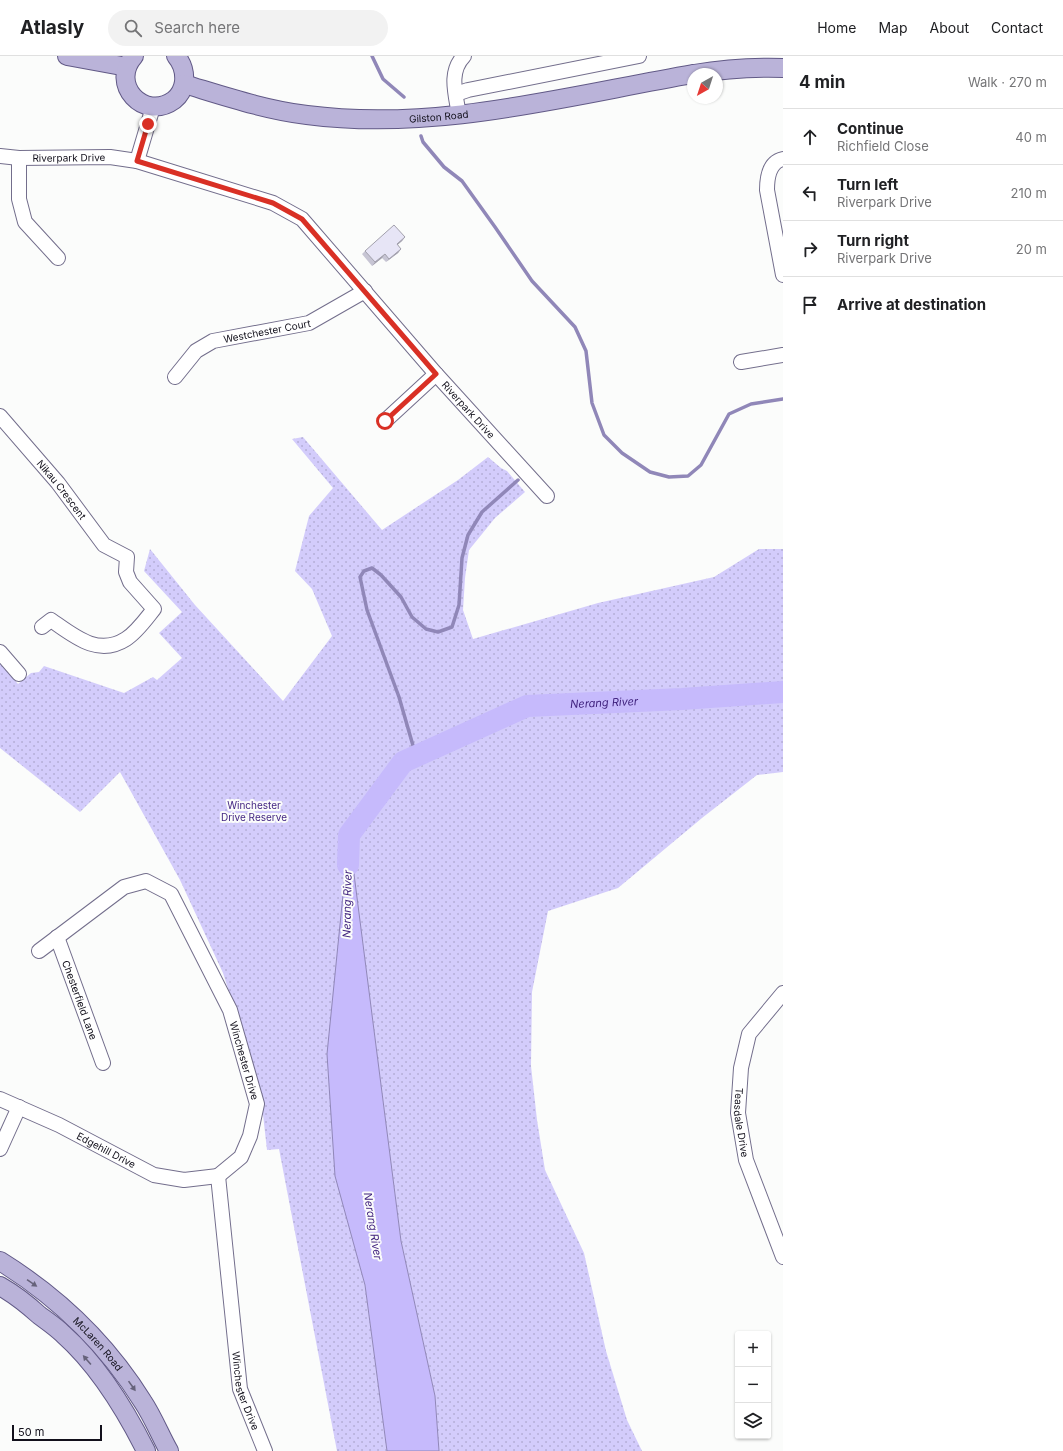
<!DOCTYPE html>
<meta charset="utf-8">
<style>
body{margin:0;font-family:Inter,sans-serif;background:#f2f2f2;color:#202124}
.controls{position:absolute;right:12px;bottom:12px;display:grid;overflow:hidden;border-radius:4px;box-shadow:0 1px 3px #0004}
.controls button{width:36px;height:36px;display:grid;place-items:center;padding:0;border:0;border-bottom:1px solid #e0e0e0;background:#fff;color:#202124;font:20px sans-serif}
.compass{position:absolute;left:687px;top:12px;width:36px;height:36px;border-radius:50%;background:#fff;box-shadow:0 1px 3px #0004;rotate:219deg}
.scale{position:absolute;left:12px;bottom:10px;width:90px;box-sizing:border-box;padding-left:4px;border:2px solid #12101b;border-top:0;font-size:11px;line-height:14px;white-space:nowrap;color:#12101b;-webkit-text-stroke:3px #fbfcfb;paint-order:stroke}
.stop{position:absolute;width:12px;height:12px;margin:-9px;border:3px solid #d93025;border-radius:50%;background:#fff}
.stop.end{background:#d93025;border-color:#fff;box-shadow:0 1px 4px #0008}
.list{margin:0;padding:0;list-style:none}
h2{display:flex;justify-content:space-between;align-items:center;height:52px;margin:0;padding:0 16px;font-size:17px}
h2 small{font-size:13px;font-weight:400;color:#757577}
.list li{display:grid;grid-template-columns:26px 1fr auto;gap:12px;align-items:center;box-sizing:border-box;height:56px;padding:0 16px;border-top:1px solid #e0e0e0}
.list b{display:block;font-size:15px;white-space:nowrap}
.list p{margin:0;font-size:13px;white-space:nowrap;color:#757577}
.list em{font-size:13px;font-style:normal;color:#757577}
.icon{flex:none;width:22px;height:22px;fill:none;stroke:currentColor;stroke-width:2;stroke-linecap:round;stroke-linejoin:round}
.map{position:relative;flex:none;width:783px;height:1395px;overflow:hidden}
header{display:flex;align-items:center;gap:24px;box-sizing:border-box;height:56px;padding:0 20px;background:#fff;border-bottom:1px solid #e0e0e0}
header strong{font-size:19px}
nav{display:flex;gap:22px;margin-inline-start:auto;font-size:14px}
.search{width:280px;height:36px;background:#f2f2f2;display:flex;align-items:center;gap:10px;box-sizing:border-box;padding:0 14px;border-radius:22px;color:#757577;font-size:15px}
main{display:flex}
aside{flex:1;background:#fff}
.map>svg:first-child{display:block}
.park{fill:url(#park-dots)}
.water{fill:#c6bafc;stroke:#9087b8}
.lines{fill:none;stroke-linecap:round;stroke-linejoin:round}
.stream{stroke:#9087b8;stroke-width:3.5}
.river{stroke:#c6bafc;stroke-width:22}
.minor-casing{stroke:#736e8c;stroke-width:16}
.major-casing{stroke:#615986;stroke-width:20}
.minor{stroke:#fff;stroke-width:14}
.major{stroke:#bab3d9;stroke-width:18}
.wall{fill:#c7c5d4}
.shaded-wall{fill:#a2a0ac}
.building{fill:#e7e5f6;stroke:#a2a0ac}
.oneway{fill:#66627a}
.route{stroke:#d93025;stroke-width:5}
.labels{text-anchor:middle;stroke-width:4;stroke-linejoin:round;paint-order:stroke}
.street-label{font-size:10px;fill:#12101b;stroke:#fbfcfb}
.park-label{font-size:10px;fill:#432682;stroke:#fbfcfb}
.water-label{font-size:11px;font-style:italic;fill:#3f217d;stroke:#fbfcfb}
</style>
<header>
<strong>Atlasly</strong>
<div class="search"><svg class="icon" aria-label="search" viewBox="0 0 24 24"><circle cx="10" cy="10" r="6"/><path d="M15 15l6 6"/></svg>Search here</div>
<nav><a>Home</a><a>Map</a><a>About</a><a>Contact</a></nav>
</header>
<main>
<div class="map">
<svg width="783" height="1395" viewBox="0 0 783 1395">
<defs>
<pattern id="park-dots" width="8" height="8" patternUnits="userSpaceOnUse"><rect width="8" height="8" fill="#d3ccfb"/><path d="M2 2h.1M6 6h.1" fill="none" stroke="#b4aed7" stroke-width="1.8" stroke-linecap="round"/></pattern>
</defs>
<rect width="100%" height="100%" fill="#fbfcfb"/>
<path class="park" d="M 303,381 L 382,474 L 458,424 L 488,401 L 501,412 L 507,415 L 525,436 L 495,462 L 469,494 L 465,522 L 463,554 L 473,583 L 598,547 L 714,521 L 759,493 L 783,493 L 783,716 L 757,719 L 702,762 L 618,832 L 548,855 L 532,936 L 531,1010 L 537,1064 L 545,1114 L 584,1197 L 606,1295 L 627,1364 L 642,1395 L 439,1395 L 435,1340 L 401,1185 L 349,781 L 336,1120 L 365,1229 L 387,1395 L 337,1395 L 279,1093 L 267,1094 L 260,1032 L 223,917 L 180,824 L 120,716 L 80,756 L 0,692 L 0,607 L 18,628 L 31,617 L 39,616 L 44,610 L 124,637 L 153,621 L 157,624 L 182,602 L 159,577 L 182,556 L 144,515 L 150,493 L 195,549 L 283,645 L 332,580 L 312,533 L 295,515 L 309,460 L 333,432 L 292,383 Z"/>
<path class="water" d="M 349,779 L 401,1185 L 435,1340 L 439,1395 L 387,1395 L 365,1229 L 335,1120 L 327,998 Z"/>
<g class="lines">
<path class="stream" d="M 372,0 L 383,23 L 404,41
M 421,80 L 423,86 L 444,111 L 462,125 L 495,171 L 532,225 L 575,271 L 586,295 L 592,347 L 604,379 L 622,397 L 650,416 L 669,421 L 688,420 L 701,409 L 729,358 L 751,348 L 783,343
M 416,700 L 399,641 L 367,554 L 360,521 L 364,515 L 372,512 L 381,519 L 401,541 L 412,561 L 426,573 L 438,576 L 452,571 L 459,549 L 462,502 L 468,479 L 482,456 L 518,424"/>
<path class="river" id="s1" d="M 348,809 L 349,779 L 403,706 L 527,650 L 682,643 L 783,636"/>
<defs>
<g id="minor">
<path d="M 456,38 L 468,34 L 639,0"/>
<path d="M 459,59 C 456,39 448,16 464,0"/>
<path id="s2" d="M 0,100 L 19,102 L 110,101 L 137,105 L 273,147 L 302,163 L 436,318 L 547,440"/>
<path d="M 19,102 L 19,143 L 25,166 L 58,202"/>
<path d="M 783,103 C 769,106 767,122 767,134 L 783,219"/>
<path d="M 137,105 L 153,51"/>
<path d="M 741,306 L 783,299"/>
<path id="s3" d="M 175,321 L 196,295 L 213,285 L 309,267 L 365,235"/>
<path id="s4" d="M 0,360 L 58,427 L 104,489 L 127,501 L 126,516 L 130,526 L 154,553 C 146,563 137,576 126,583 C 98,601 74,580 51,564 L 42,571"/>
<path d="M 385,365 L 436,318"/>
<path d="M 0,596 L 19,618"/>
<path id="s5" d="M 57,881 L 103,1007"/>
<path id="s6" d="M 39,895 L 124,831 L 146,825 L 171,838 L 230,954 L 257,1048 L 250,1080 L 241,1101 L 218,1120"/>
<path id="s7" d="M 783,937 L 749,978 L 741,1012 L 738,1057 L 746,1104 L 783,1201"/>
<path id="s8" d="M 0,1043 L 59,1069 L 154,1119 L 184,1124 L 218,1120"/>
<path d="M 0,1093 L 19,1051"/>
<path id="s9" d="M 218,1120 L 240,1333 L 265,1395"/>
</g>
<g id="major">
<path d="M 67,0 L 127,11"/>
<path d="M 134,0 C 109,28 144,66 174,44 C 179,40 183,33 184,26 C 185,16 182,7 176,0"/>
<path d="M 694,18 C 724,13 753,11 783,12"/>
<path id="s10" d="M 184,28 C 224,40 265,54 307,59 C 437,76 566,40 693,18"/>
<path id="s11" d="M 0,1205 C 58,1241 107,1288 143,1346 C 153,1361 160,1379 169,1395"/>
<path d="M 0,1230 C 14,1238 27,1248 39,1259 C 47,1265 56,1271 63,1278 C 99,1310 125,1353 146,1395"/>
</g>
</defs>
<use href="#minor" class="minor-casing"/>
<use href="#major" class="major-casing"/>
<use href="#minor" class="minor"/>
<use href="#major" class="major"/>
</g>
<path class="wall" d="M 405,181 L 402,185 L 397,189 L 401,193 L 398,197 L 386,206 L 382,202 L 372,210 L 362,198 L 365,195 Z"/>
<path class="shaded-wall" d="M 405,181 L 402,185 L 394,192 L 397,188 Z
M 401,193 L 398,197 L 386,206 L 389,203 Z
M 385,198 L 382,202 L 372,210 L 375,206 Z"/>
<path class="building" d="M 394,169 L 405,181 L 397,188 L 401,193 L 389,203 L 385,198 L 375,206 L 365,195 Z"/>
<defs><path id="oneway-solid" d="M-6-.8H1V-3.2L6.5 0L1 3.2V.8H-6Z"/></defs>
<g class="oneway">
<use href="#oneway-solid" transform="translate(32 1227) rotate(34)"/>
<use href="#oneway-solid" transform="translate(87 1304) rotate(-131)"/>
<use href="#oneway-solid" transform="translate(132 1330) rotate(55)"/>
</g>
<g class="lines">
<path class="route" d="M 148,68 L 137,105 L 273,147 L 302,163 L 436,318 L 385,365"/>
</g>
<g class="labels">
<g class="street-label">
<text dy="4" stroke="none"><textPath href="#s10" startOffset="259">Gilston Road</textPath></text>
<text dy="4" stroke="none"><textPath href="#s2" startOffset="69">Riverpark Drive</textPath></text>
<text dy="4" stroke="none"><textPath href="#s3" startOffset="108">Westchester Court</textPath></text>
<text dy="4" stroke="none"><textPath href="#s2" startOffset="566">Riverpark Drive</textPath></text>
<text dy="4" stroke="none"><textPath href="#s4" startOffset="96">Nikau Crescent</textPath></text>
<text dy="4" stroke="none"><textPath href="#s5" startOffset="67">Chesterfield Lane</textPath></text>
<text dy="4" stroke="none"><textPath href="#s6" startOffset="340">Winchester Drive</textPath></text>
<text dy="4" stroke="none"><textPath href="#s7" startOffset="143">Teasdale Drive</textPath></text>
<text dy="4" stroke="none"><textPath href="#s8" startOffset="118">Edgehill Drive</textPath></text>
<text dy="4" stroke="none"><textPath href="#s11" startOffset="129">McLaren Road</textPath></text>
<text dy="4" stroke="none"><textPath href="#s9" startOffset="217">Winchester Drive</textPath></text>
</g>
<g class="park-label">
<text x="254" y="753">Winchester<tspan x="254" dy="12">Drive Reserve</tspan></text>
</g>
<g class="water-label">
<text dy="4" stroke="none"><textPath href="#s1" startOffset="334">Nerang River</textPath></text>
<text transform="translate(347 848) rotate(-89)" y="4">Nerang River</text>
<text transform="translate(373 1170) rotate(81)" y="4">Nerang River</text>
</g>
</g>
</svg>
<div class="controls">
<button>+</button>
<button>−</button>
<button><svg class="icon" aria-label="layers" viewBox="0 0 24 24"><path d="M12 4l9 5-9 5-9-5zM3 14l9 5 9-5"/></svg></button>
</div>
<svg class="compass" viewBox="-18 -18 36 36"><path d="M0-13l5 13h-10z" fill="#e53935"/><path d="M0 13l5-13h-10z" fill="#757577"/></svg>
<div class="scale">50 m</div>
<div class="stop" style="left:385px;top:365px"></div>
<div class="stop end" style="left:148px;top:68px"></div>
</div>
<aside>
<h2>4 min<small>Walk · 270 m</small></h2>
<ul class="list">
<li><svg class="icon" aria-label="ahead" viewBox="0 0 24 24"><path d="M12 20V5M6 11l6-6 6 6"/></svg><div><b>Continue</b><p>Richfield Close</p></div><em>40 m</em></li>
<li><svg class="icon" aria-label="left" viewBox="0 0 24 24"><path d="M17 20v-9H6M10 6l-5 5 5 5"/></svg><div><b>Turn left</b><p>Riverpark Drive</p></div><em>210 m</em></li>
<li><svg class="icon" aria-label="right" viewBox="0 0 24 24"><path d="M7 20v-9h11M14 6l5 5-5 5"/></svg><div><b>Turn right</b><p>Riverpark Drive</p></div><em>20 m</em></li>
<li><svg class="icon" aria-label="arrive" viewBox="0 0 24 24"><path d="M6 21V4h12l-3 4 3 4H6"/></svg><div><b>Arrive at destination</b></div></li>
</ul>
</aside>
</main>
